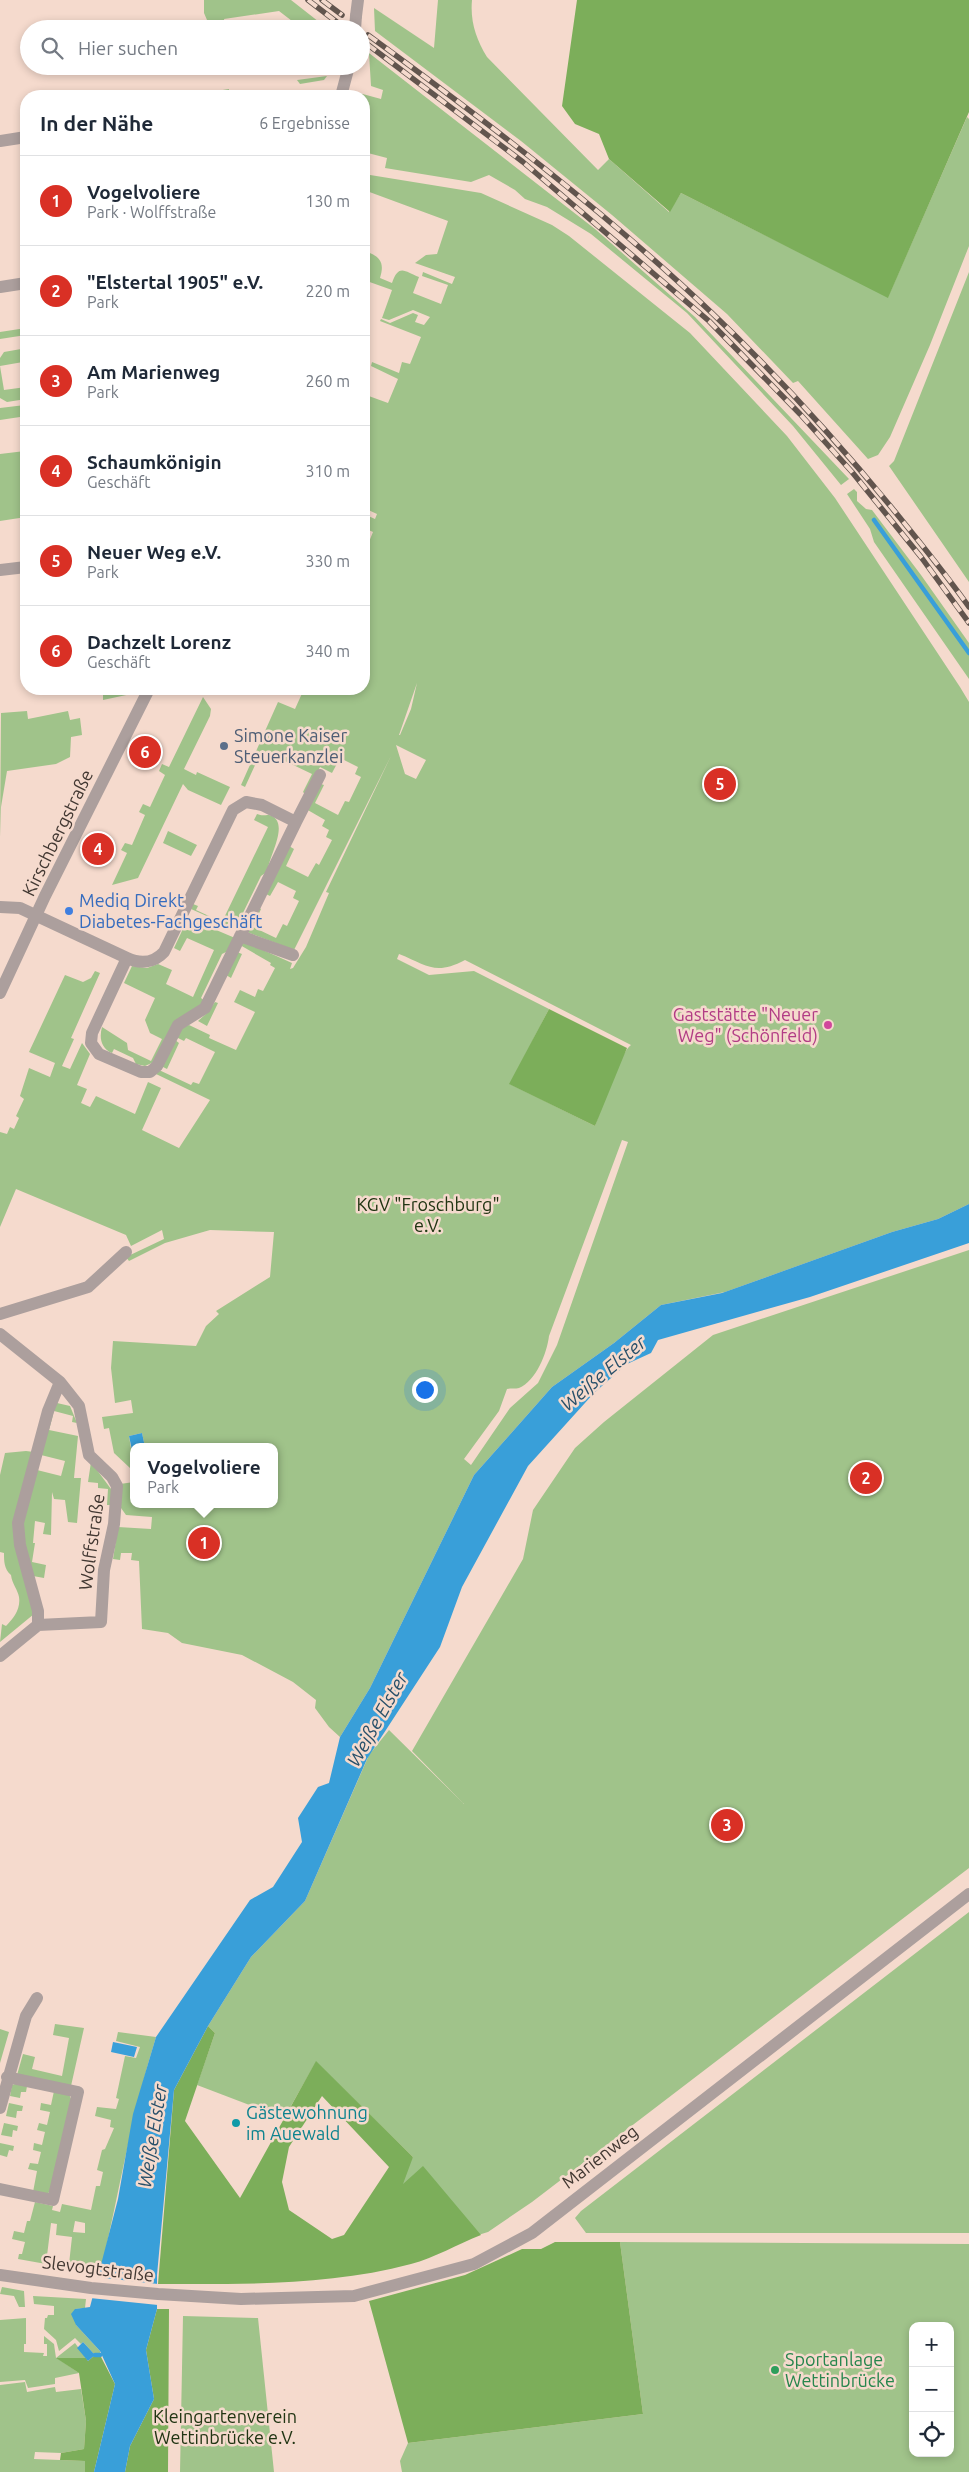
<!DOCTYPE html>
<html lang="de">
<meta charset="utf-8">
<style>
body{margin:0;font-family:Ubuntu,sans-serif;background:#f2f2f3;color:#1f2937}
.controls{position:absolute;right:15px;bottom:15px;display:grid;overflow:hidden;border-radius:10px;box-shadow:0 2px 8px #0003}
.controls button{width:45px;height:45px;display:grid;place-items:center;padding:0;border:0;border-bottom:1px solid #e0e1e3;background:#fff;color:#1f2937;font:25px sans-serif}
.you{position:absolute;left:424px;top:1389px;width:18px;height:18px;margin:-12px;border:4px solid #fff;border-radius:50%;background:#1a73e8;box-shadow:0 0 0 8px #1a73e833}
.badge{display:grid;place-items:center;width:32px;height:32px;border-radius:50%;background:#d93025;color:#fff;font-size:16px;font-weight:700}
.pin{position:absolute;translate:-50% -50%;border:2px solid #fff;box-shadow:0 1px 5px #0006}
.popup{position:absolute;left:130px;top:1443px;width:148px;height:65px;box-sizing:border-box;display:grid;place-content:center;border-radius:10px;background:#fff;filter:drop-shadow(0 1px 4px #0005);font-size:16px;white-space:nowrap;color:#747a83}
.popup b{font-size:19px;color:#1f2937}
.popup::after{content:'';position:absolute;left:50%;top:100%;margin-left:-10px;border:10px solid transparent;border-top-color:#fff}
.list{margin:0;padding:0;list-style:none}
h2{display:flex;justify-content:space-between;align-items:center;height:65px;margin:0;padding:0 20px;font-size:21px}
h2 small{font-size:16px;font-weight:400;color:#747a83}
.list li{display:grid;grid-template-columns:32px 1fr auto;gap:15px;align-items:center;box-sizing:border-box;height:90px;padding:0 20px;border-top:1px solid #e0e1e3}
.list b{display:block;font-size:19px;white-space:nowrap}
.list p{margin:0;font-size:16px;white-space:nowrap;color:#747a83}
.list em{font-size:16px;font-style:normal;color:#747a83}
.icon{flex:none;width:28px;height:28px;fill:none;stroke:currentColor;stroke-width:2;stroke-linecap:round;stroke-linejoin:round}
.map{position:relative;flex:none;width:969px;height:2472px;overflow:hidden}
.search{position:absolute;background:#fff;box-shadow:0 2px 8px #0003;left:20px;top:20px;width:350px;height:55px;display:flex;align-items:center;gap:12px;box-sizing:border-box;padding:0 18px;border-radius:28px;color:#747a83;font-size:19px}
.panel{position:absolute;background:#fff;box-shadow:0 2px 8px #0003;left:20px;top:90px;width:350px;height:605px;border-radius:20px}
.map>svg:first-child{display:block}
.green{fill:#a0c38a;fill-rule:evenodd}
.forest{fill:#7cae5a;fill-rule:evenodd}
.water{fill:#399fd9}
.pier{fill:#f5dacd}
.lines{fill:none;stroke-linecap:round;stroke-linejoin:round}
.stream{stroke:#399fd9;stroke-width:4.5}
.minor{stroke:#ac9f9d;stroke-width:12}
.rail-casing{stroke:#62554e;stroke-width:5.5}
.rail{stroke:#f5dacd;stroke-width:4;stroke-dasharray:11;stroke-linecap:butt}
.minor-bridge{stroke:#ac9f9d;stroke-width:12}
.service-dot{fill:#5c6f8a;stroke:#f5dacd;stroke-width:2}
.shop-dot{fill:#3f7fe0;stroke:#f5dacd;stroke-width:2}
.hotel-dot{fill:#d1479c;stroke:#f5dacd;stroke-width:2}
.culture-dot{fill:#0f9aa8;stroke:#f5dacd;stroke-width:2}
.leisure-dot{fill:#2e9e5b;stroke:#f5dacd;stroke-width:2}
.labels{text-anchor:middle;stroke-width:5;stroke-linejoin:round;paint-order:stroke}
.service-label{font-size:18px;fill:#4e5e75;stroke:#f5dacd;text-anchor:start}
.street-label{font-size:18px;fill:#423832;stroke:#f5dacd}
.shop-label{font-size:18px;fill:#366cbe;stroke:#f5dacd;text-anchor:start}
.hotel-label{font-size:18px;fill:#b23c85;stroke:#f5dacd;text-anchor:end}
.park-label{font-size:18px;fill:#213513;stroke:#f5dacd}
.culture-label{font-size:18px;fill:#0d838f;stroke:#f5dacd;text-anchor:start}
.leisure-label{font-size:18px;fill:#27864d;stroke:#f5dacd;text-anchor:start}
.water-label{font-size:19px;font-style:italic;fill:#28506a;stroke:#f5dacd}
</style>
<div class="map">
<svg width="969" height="2472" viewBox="0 0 969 2472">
<rect width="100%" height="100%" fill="#f5dacd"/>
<path class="green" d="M 204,0 L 291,0 L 328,29 L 301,29 L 297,25 L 293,26 L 292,21 L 279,11 L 224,19 L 226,29 L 196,29 L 195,21 L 207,20 L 204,13 Z
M 438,0 L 472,0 C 470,21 476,39 487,57 L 598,170 L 609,159 L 669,212 L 681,193 L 888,297 L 967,117 L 969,119 L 969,246 L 930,345 L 890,437 L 878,455 L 868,459 L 798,381 L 793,383 L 727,314 L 612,215 L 521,141 L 375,31 L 374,8 L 434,48 Z
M 369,53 L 595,229 L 695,317 L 849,479 L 841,485 L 793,426 L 687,313 L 591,234 L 547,207 L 525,199 L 515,190 L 489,175 L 471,182 L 385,168 L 387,158 L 364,152 L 364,96 L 358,96 L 359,93 L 381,99 L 383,90 L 371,86 Z
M 327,76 L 324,80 L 300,84 L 297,80 Z
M 229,89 L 229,93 L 204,96 L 204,93 Z
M 364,174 L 481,193 L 552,225 L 569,236 L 690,333 L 787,436 L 835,498 L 960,687 L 969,702 L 969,1204 L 938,1219 L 892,1232 L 725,1292 L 661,1305 L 614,1343 L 552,1387 L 474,1475 L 370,1688 L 340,1737 L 329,1727 L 315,1708 L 316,1700 L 293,1682 L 242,1655 L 182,1643 L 168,1633 L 142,1629 L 139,1561 L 131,1560 L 132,1553 L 121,1553 L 120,1560 L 113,1559 L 118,1527 L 151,1529 L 152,1517 L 126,1515 L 121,1508 L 120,1484 L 134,1482 L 134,1504 L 274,1504 L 274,1447 L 145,1447 L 142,1433 L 129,1436 L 134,1467 L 130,1468 L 114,1453 L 109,1428 L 104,1429 L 102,1417 L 133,1413 L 131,1400 L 115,1403 L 111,1368 L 113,1341 L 196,1346 L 206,1326 L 219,1314 L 216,1311 L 270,1277 L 274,1232 L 210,1230 L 165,1243 L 129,1261 L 126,1257 L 164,1239 L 162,1230 L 131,1246 L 126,1235 L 16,1189 L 0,1227 L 0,1132 L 7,1134 L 10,1127 L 14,1129 L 19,1118 L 16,1116 L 24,1099 L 20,1096 L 29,1068 L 50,1077 L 55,1063 L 29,1052 L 65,975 L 83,982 L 91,978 L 95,971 L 100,973 L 71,1038 L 74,1039 L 62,1066 L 70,1069 L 82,1043 L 90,1054 L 77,1085 L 87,1089 L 81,1103 L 90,1107 L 96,1096 L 135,1114 L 148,1082 L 161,1088 L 142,1130 L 179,1148 L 210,1100 L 156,1074 L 159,1070 L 191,1085 L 193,1082 L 199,1084 L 215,1052 L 186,1038 L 184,1041 L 176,1037 L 180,1028 L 189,1025 L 210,1035 L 209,1038 L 236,1050 L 255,1012 L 234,1002 L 240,990 L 255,997 L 258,989 L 263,991 L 275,968 L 270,965 L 271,963 L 240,945 L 243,941 L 292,963 L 290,969 L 293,968 L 306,947 L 329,893 L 326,892 L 391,756 L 294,950 L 247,932 L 259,908 L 261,909 L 253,927 L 276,938 L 283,924 L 287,926 L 299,901 L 293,898 L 296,891 L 278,882 L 270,896 L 264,893 L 289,846 L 294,849 L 286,866 L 308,877 L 316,863 L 319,865 L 332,840 L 326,837 L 329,830 L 322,826 L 325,820 L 306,809 L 321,784 L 324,785 L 315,803 L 338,815 L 345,801 L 349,802 L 361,777 L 355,774 L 358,767 L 340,758 L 332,773 L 320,767 L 306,795 L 303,792 L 312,774 L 262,750 L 245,787 L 241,785 L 278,702 L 295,709 L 304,689 L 364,689 L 364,554 L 373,532 L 364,528 L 364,514 L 375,519 L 377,514 L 364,508 L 364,487 L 367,478 L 364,477 L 364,397 L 369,399 L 366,395 L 388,403 L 398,379 L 371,366 L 372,362 L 399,373 L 402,362 L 410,364 L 421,337 L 380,321 L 381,319 L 390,323 L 413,313 L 418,315 L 415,322 L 424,325 L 430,317 L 413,310 L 389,320 L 382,318 L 392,290 L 364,280 L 364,251 C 380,256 385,262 380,278 L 392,283 C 399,263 405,272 419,277 L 413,293 L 441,304 L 448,285 L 422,276 L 423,272 L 452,284 L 455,277 L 415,263 L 426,255 L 437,254 L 448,221 L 364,190 ZM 417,683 L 411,709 L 400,735 L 399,735 ZM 396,745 L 426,760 L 416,779 L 405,774 ZM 399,954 C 427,965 435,976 465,960 L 631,1045 C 620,1052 601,1110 595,1126 L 510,1084 L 549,1009 L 474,971 L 429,975 L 397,959 ZM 622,1140 L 628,1142 L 557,1345 L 538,1383 L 510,1408 L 471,1465 L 464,1459 L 499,1411 L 507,1389 C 510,1388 516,1389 519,1388 C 536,1381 547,1353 549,1336 Z
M 969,272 L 969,582 L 889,466 L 894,461 Z
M 26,328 L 26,335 L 0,339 L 0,332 Z
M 21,349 L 23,362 L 0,366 L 4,390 L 26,387 L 26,399 L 7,402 L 0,398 L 0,358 L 4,352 Z
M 25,405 L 26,517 L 0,521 L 0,454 L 25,451 L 20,417 L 0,420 L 0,408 Z
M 854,489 L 857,492 L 857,501 L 866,509 L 872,510 L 921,575 L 969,643 L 969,679 L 874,542 L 870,529 L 847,494 Z
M 108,689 L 134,689 L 131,694 L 103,700 L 103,692 L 108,692 Z
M 203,697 L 211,709 L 210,716 L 184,769 L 196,775 L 197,772 L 230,787 L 221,805 L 188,790 L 183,784 L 138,878 L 112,885 L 127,853 L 121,850 L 125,843 L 132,845 L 145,815 L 139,812 L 143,804 L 150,807 L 165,775 L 159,771 L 162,764 L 169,767 Z
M 27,711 L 28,719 L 68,711 L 70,720 L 80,718 L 82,735 L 71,737 L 70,757 L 56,764 L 7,771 L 1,807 L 0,837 L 1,713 Z
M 257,814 C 262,816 264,815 269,815 C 292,821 267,859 268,871 L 261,876 L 240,919 L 242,923 L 238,930 L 191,909 L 193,904 L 198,906 L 196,910 L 222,922 L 268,827 L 254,820 Z
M 168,831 L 197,845 L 191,856 L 163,843 Z
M 188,918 L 235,938 L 228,951 L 222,954 L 201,998 L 205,1001 L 154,1062 L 145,1066 L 136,1064 L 133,1058 L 114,1049 L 112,1053 C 101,1048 99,1038 102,1027 L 127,1043 L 128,1050 L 151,1061 L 162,1039 L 150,1033 L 145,1020 L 155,998 L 124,983 L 132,966 L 147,968 L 158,964 L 172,970 L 166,984 L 193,997 L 214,950 L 187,938 L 180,951 L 174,948 Z
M 237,952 L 242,954 L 231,978 L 226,975 Z
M 215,1002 L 218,1003 L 207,1026 L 198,1021 L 207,1013 Z
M 175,1040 L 179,1043 L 167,1069 L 161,1066 Z
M 969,1250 L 969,1868 L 532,2202 L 488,2232 L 348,2275 L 347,2247 L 413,2157 L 316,2062 L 284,2118 L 197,2085 L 215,2033 L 208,2026 L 251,1957 L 305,1901 L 369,1755 L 389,1730 L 464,1804 L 412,1751 L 523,1559 L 533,1510 L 575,1448 L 604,1422 L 713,1335 Z
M 57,1403 L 70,1406 L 77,1423 L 72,1422 L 73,1416 L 54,1411 L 49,1430 L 78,1436 L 74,1478 L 81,1478 L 77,1523 L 68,1522 L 65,1500 L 54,1499 L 52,1492 L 51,1535 L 43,1534 L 45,1523 L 35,1521 L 33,1543 L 35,1543 L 32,1562 L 46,1565 L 44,1578 L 33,1576 L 27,1560 L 23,1524 L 37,1470 L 61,1476 L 65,1461 L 41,1455 L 52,1409 Z
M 26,1451 L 34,1452 L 15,1527 L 34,1614 L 0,1642 L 2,1624 L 6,1626 C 13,1619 21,1609 19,1597 C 18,1590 12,1584 11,1575 C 4,1569 4,1561 4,1553 L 0,1552 L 0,1475 L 5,1453 Z
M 91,1462 L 111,1489 L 111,1505 L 107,1505 L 108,1489 L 98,1488 L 98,1483 L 88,1482 Z
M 969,1912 L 969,2233 L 586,2233 L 575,2218 L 581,2211 Z
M 55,2024 L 84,2028 L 71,2086 L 17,2075 L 23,2054 L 35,2057 L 32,2069 L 62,2076 L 69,2038 L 53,2035 Z
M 0,2029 L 9,2032 L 0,2063 Z
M 118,2032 L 156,2037 C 132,2113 119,2192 101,2270 L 53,2265 L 53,2260 L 69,2264 L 72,2237 L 56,2235 L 57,2224 L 51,2223 L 46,2264 L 18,2259 L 19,2254 L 22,2254 L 25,2242 L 12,2239 L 14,2231 L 24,2233 L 27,2221 L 30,2221 L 35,2202 L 53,2206 L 52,2210 L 60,2212 L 62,2204 L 91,2210 L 96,2186 L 100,2186 L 103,2172 L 97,2170 L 102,2150 L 105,2149 L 114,2128 L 110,2127 L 111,2120 L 95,2116 L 97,2107 L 116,2109 L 119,2099 L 116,2098 L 125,2056 L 136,2058 L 140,2047 L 116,2041 ZM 75,2221 L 85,2223 L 85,2233 L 73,2232 Z
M 15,2084 L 27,2086 L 26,2092 L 21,2092 L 20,2098 L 10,2096 L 12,2085 Z
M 54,2091 L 69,2094 L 71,2099 L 50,2192 L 46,2194 L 33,2192 L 37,2171 L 28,2169 L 30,2163 L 38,2164 L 41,2152 L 33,2150 L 34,2143 L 42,2145 L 45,2132 L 37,2130 L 39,2123 L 47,2125 L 50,2112 L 40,2110 L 41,2103 L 51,2105 Z
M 9,2103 L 23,2106 L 22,2111 L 17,2111 L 16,2118 L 6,2116 Z
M 4,2123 L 18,2126 L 17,2131 L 13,2130 L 12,2137 L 1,2135 Z
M 0,2143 L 14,2146 L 13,2151 L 9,2150 L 7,2157 L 0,2155 Z
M 620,2242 L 969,2244 L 969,2472 L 402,2472 L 400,2461 L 408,2443 L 643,2414 ZM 913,2326 L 950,2326 L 950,2453 L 913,2453 Z
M 2,2287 L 24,2291 L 25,2307 L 19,2307 L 14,2296 L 0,2294 Z
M 33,2296 L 86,2299 L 85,2308 L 75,2309 L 76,2325 L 100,2351 L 100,2355 L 95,2355 L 83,2342 L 81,2344 L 75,2338 L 59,2351 L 56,2340 L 44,2329 L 45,2318 L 47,2318 L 48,2315 L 54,2315 L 54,2306 L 34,2304 Z
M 183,2316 L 258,2318 L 274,2472 L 180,2472 Z
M 26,2318 L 26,2344 L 24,2344 L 24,2352 L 44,2353 L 43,2356 L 47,2356 L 47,2344 L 44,2344 L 44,2336 L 54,2344 L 56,2358 L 75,2343 L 86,2358 L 57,2358 L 79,2373 L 55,2378 L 55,2384 L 28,2388 L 25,2380 L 0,2382 L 0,2320 Z
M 25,2382 L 27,2392 L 55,2387 L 56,2392 L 81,2389 L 86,2421 L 84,2449 L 61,2453 L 35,2452 L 34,2459 L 86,2461 L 85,2472 L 0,2472 L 0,2385 Z"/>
<path class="forest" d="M 577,0 L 969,0 L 969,112 L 888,298 L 681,193 L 670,212 L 609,159 L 599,134 L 575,124 L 562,106 Z
M 549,1009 L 627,1048 L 595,1126 L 509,1084 Z
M 208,2026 L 215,2033 L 185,2121 L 240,2198 L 316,2061 L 413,2157 L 403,2184 L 423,2166 L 481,2235 C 458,2244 434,2258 411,2264 C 328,2286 243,2284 158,2284 L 174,2090 ZM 322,2096 L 389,2167 L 344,2235 L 332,2239 L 289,2210 L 282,2182 L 289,2147 Z
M 555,2242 L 620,2242 L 643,2414 L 408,2443 L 369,2301 L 465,2275 L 522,2249 L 541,2249 Z
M 157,2309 L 169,2309 L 168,2472 L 125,2472 L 130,2446 L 154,2399 L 146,2350 Z
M 95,2355 L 100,2355 L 115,2384 L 94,2472 L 85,2472 L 85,2461 L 60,2460 L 61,2453 L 84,2449 L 86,2421 L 79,2373 L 56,2358 L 86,2358 L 88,2361 Z"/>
<path class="water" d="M 969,1204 L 969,1243 L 810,1297 L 658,1340 L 651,1353 L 627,1364 L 594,1393 L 528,1466 L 462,1587 L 440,1647 L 367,1759 L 305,1901 L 251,1957 L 208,2026 L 174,2090 L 157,2275 L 157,2309 L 146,2350 L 154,2399 L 130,2446 L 125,2472 L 94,2472 L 115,2384 L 100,2351 L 76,2325 L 71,2314 L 75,2309 L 90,2307 L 118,2199 L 133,2114 L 156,2037 L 250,1900 L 273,1887 L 302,1842 L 298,1818 L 318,1787 L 329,1783 L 340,1737 L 370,1688 L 474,1475 L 552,1387 L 614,1343 L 661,1305 L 722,1293 L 892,1232 L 938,1219 Z
M 142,1433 L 145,1447 L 134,1447 L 134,1460 L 129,1436 Z
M 113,2042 L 137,2047 L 134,2057 L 111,2052 Z
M 83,2342 L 95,2355 L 88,2361 L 77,2348 Z"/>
<path class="pier" d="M 95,2277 L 158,2284 L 158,2305 L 90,2298 Z"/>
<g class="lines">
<path class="stream" d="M 874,520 L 969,653
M 95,2355 L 100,2355"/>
<path class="minor" d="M 356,16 L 358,0
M 341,96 L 349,66
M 0,141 L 26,137
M 0,287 L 26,283
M 0,570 L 26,567
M 246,802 L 262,805 L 296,822 L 205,1008 L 178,1025 L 157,1066 L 150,1072 L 141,1072 L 99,1054 L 91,1043 L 92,1033 L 127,958 C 140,964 154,963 164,952 L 233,810 Z
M 296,822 L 320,775
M 0,907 L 20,908 L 127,958
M 240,936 L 293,955
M 0,993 L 45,896 L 149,689
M 0,1314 L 88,1287 L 126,1252
M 0,1334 L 60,1382 L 79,1406 L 89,1455 L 112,1477 L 117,1486 L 114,1524 L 104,1570 L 101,1622 L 38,1625 L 0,1656
M 38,1625 L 38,1611 L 20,1545 L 18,1523 L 48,1411 L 60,1382
M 0,2108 L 26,2016 L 37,1998
M 0,2189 L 53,2200 L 78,2092 L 7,2077
M 0,2275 L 91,2288 L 158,2294 L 241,2299 L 354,2296 L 474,2264 L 532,2233 L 969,1894"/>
<defs>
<path id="rail" d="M 308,0 L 342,26
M 322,0 L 342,15
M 368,35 C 487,122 606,212 713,314 C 777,375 836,440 892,508 C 918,540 945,573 969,607
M 367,44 L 523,162 L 709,321 L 800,414 L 852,472 L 921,557 L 969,623"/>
</defs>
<use href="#rail" class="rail-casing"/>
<use href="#rail" class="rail"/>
<path class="minor-bridge" d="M 355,29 L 356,16"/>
</g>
<circle class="service-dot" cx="224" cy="746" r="5"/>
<circle class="shop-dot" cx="69" cy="911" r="5"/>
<circle class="hotel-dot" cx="828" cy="1025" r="5"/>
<circle class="culture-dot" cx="236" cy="2123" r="5"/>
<circle class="leisure-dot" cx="775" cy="2370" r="5"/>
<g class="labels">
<g class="service-label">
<text x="234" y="742">Simone Kaiser<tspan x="234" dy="21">Steuerkanzlei</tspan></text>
</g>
<g class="street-label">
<text transform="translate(58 833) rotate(-64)" y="6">Kirschbergstraße</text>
<text transform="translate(92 1542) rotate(-82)" y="6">Wolffstraße</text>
<text transform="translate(600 2157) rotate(-38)" y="6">Marienweg</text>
<text transform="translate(98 2269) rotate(7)" y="6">Slevogtstraße</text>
</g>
<g class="shop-label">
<text x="79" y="907">Mediq Direkt<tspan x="79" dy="21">Diabetes-Fachgeschäft</tspan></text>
</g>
<g class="hotel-label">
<text x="818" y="1021">Gaststätte "Neuer<tspan x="818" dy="21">Weg" (Schönfeld)</tspan></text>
</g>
<g class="park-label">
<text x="428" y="1211">KGV "Froschburg"<tspan x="428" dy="21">e.V.</tspan></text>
<text x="225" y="2423">Kleingartenverein<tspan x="225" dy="21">Wettinbrücke e.V.</tspan></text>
</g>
<g class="culture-label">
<text x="246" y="2119">Gästewohnung<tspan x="246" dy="21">im Auewald</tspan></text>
</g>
<g class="leisure-label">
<text x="785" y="2366">Sportanlage<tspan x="785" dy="21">Wettinbrücke</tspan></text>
</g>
<g class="water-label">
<text transform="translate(603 1373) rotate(-40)" y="7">Weiße Elster</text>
<text transform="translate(377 1719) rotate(-61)" y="7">Weiße Elster</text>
<text transform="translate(152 2136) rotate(-81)" y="7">Weiße Elster</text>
</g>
</g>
</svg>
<div class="controls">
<button>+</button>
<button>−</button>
<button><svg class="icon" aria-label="locate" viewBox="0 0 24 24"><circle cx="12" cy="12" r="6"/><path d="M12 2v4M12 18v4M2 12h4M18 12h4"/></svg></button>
</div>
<div class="you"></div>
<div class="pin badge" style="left:204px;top:1543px">1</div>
<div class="popup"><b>Vogelvoliere</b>Park</div>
<div class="pin badge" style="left:866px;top:1478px">2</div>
<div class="pin badge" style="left:727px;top:1825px">3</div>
<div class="pin badge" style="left:98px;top:849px">4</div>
<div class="pin badge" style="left:720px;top:784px">5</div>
<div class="pin badge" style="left:145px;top:752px">6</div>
<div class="search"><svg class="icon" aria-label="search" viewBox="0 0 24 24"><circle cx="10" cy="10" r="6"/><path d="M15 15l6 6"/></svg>Hier suchen</div>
<section class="panel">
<h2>In der Nähe<small>6 Ergebnisse</small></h2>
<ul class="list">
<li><span class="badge">1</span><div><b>Vogelvoliere</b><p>Park · Wolffstraße</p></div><em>130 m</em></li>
<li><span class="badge">2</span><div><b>&quot;Elstertal 1905&quot; e.V.</b><p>Park</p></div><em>220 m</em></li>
<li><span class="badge">3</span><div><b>Am Marienweg</b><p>Park</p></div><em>260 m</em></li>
<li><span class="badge">4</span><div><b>Schaumkönigin</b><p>Geschäft</p></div><em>310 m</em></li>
<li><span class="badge">5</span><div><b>Neuer Weg e.V.</b><p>Park</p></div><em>330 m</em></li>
<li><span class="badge">6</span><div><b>Dachzelt Lorenz</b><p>Geschäft</p></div><em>340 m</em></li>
</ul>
</section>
</div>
